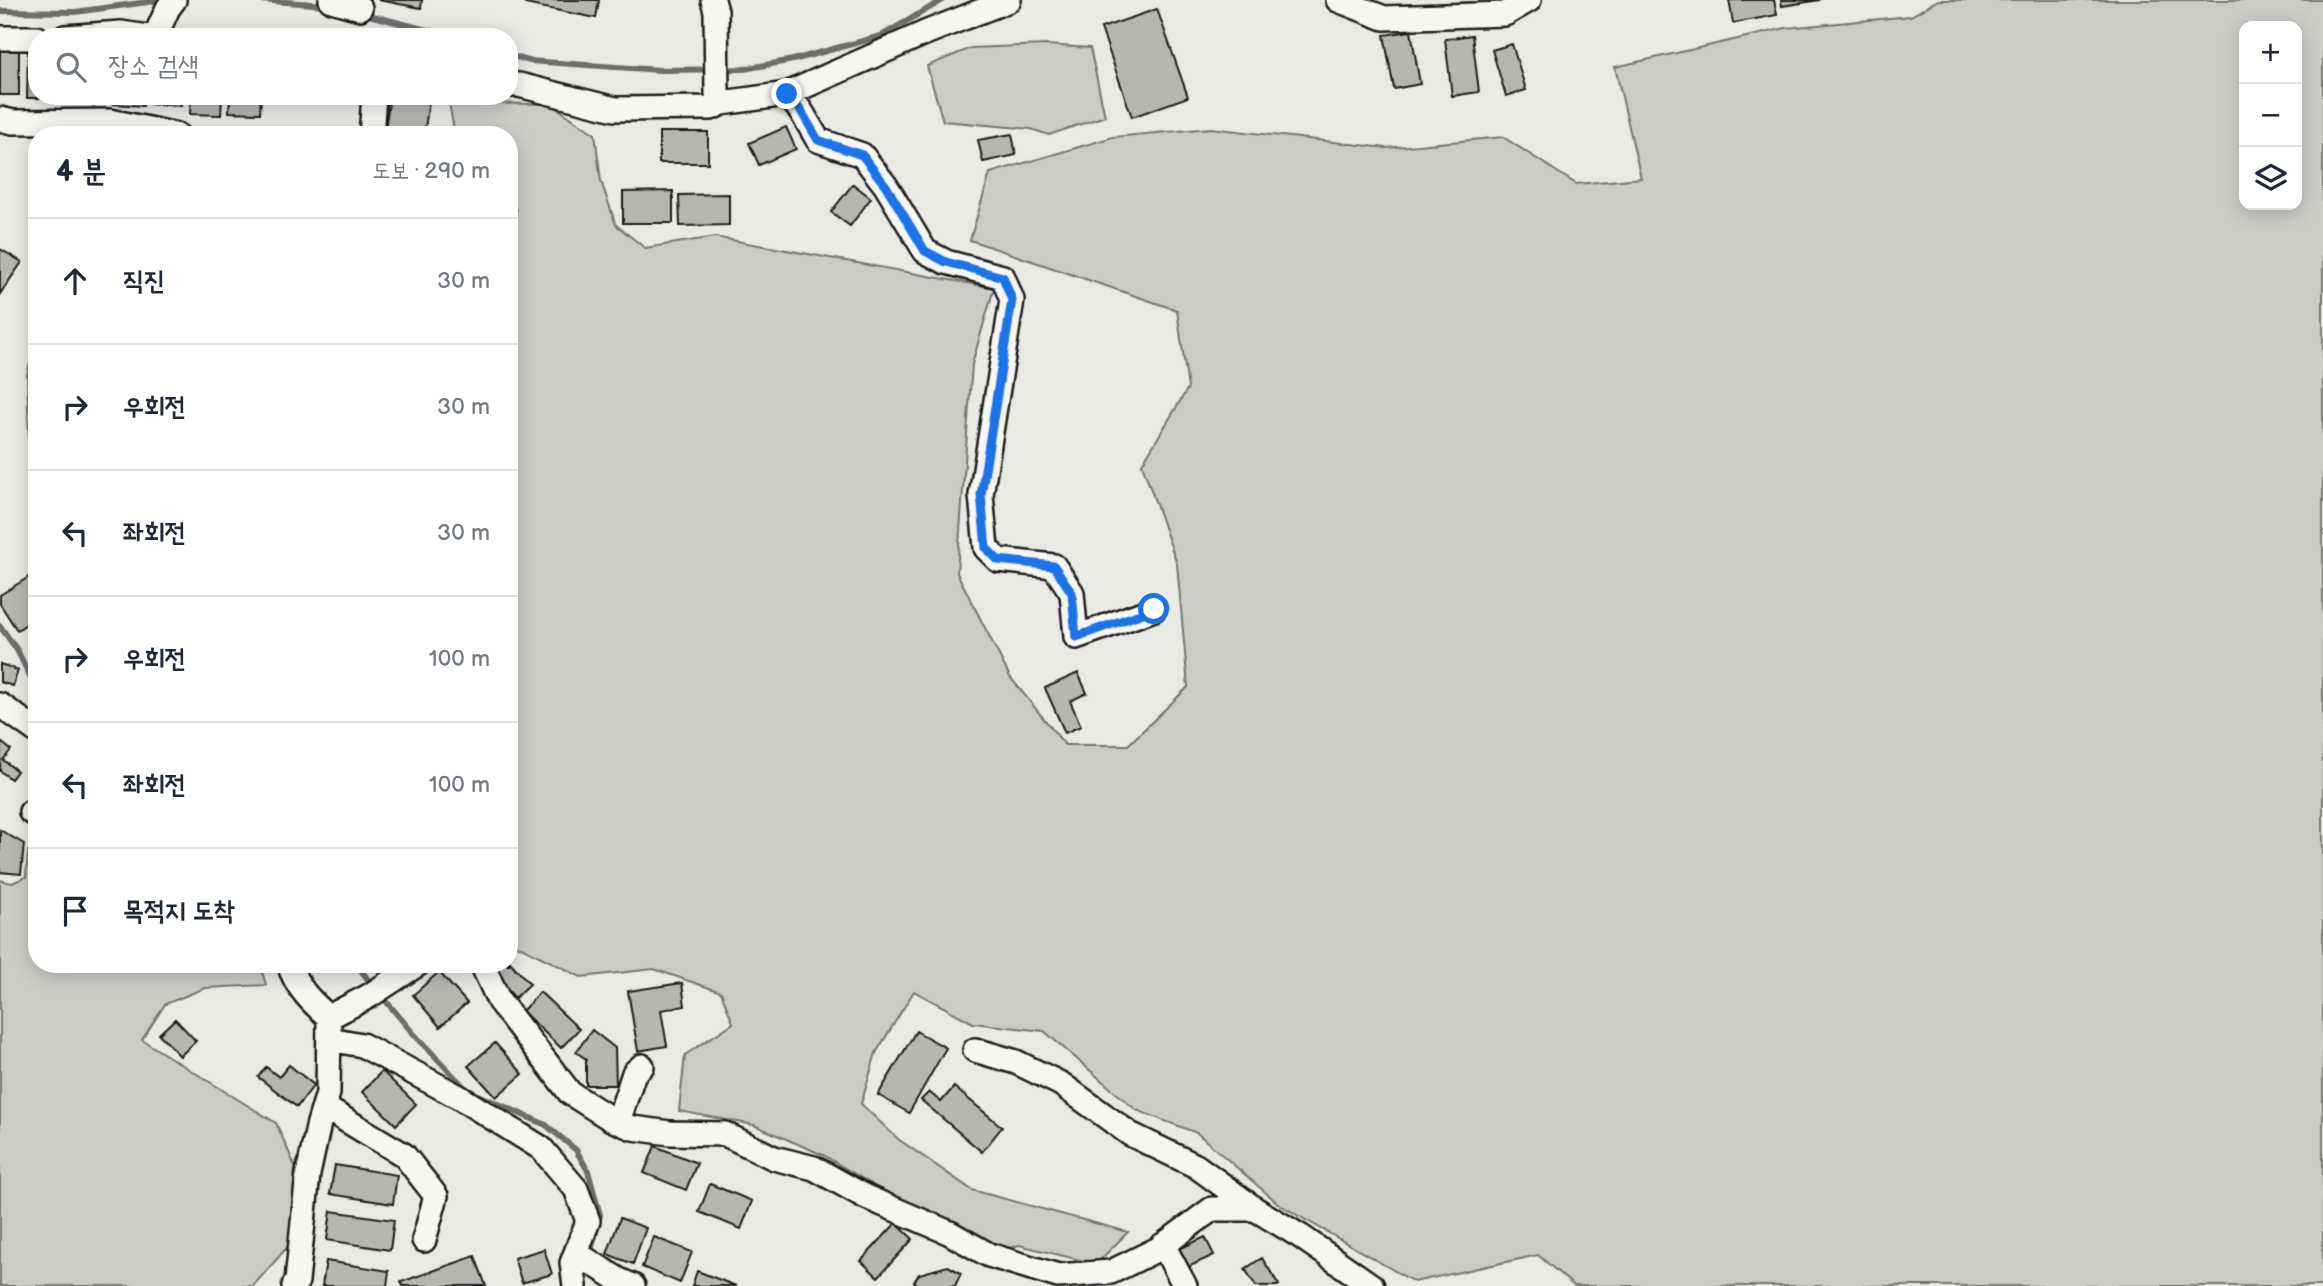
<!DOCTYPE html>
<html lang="ko">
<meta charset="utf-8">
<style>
body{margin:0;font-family:"Balsamiq Sans","Poor Story",sans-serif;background:#f2f2f3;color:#1f2937}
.controls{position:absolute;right:21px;top:21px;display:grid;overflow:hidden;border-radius:14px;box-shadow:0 4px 18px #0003}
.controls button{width:63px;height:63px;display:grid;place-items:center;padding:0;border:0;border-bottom:2px solid #e0e1e3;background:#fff;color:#1f2937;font:35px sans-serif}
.stop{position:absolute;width:21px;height:21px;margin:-16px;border:5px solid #1a73e8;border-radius:50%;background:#fff}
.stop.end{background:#1a73e8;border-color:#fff;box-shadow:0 2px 7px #0008}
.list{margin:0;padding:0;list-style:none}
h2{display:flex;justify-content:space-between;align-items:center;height:91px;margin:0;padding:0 28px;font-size:30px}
h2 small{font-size:23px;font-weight:400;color:#747a83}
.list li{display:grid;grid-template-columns:46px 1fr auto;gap:21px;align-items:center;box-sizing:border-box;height:126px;padding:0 28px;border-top:2px solid #e0e1e3}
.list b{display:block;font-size:26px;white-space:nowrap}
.list em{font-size:23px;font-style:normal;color:#747a83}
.icon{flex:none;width:38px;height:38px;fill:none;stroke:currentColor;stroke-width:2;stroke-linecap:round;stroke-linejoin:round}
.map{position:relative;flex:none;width:2323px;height:1286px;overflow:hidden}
.search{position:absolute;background:#fff;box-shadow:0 4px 18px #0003;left:28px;top:28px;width:490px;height:77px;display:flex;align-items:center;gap:18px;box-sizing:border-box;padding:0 24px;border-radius:28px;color:#747a83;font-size:26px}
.panel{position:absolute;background:#fff;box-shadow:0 4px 18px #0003;left:28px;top:126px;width:490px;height:847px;border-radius:28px}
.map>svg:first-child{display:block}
.green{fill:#cbcbc7;stroke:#747472;stroke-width:2;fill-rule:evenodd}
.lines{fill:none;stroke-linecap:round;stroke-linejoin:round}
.stream{stroke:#6d6d6c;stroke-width:6}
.building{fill:#b6b6b3;stroke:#1c1c1c;stroke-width:2}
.minor-casing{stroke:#1c1c1c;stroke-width:28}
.minor{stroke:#f6f6f2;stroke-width:23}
.route{stroke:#1a73e8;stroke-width:9}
</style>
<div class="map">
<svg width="2323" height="1286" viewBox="0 0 2323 1286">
<rect width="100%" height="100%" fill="#e9e9e5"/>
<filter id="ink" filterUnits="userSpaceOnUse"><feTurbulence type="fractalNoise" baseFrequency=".0143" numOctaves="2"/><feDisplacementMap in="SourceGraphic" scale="14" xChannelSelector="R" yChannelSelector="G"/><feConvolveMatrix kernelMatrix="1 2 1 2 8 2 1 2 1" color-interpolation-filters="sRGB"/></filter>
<g filter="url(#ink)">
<path class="green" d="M 1938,0 L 2323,0 L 2323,1286 L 1574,1286 L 1538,1255 L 1414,1282 L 1280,1205 L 1197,1133 L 1136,1110 L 1044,1031 L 973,1023 L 914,991 L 876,1053 L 861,1104 L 898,1139 L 972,1190 L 1128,1232 L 1096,1264 L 1019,1245 L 989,1255 L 823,1155 L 754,1125 L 679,1111 L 685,1055 L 733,1023 L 721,992 L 654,969 L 581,977 L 509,941 L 509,225 L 517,209 L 509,203 L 509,135 L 455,135 L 449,103 L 551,104 L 595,134 L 601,181 L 616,225 L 645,248 L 715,237 L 994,288 L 972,364 L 957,573 L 1010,677 L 1065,745 L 1128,745 L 1188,687 L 1177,564 L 1142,464 L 1188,388 L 1177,310 L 970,240 L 990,173 L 1113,137 L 1211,128 L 1386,148 L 1503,137 L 1576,184 L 1641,178 L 1615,67 L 1786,28 L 1911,16 ZM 2244,26 L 2297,26 L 2297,205 L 2244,205 Z
M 1046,45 L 1090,48 L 1105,116 L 1049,135 L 1031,129 L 943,121 L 927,66 L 971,48 Z
M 37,336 L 37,496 L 30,477 L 27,374 Z
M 37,839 L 37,964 L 260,964 L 266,985 L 205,988 L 165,1004 L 142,1040 L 276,1123 L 295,1166 L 291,1243 L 253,1286 L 0,1286 L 0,880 L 12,883 L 26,877 L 28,851 Z"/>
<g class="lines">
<path class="stream" d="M 260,0 L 326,5
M 0,11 L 75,12 L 155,1
M 361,13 L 454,37
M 509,55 L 529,61 L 660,70 L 744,69 L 793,60 L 881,36 L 943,0
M 0,626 L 17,650 L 37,690
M 356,964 L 373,986
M 380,994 L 412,1032 L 467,1090 L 546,1125 L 576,1150 L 588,1171 L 600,1215 L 591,1251"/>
</g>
<path class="building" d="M 378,0 L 422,0 L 421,8 Z
M 526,0 L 599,0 L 596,18 L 525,4 Z
M 1729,0 L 1774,0 L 1777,15 L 1733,23 Z
M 1781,0 L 1820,0 L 1782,6 Z
M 1157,9 L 1188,97 L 1132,117 L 1101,28 Z
M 1411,31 L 1420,84 L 1394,89 L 1384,35 Z
M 1472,35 L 1479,92 L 1452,96 L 1445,39 Z
M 1512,44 L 1526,90 L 1506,96 L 1492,50 Z
M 0,50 L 19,50 L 19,95 L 0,95 Z
M 28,53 L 37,53 L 37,96 L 103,96 L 103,98 L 27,98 Z
M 112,96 L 143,96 L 143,106 L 112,104 Z
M 151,96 L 181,96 L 181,106 L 150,104 Z
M 191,96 L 222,96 L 221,115 L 190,114 Z
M 230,96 L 261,96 L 260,113 L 229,112 Z
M 390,96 L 429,101 L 424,135 L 384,135 Z
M 786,127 L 796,149 L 759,165 L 749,143 Z
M 659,132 L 708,132 L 708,163 L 659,163 Z
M 1012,134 L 1016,155 L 983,162 L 978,140 Z
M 853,184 L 871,198 L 850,226 L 831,212 Z
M 673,191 L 673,223 L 623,223 L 623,192 Z
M 729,194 L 729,225 L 680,226 L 679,195 Z
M 0,249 L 22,262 L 0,294 Z
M 37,572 L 37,617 L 17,630 L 0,604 L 0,595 Z
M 0,664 L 18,670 L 13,686 L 0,682 Z
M 1078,673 L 1087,693 L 1070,701 L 1081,726 L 1065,733 L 1045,688 Z
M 1,742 L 11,750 L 3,760 L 17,771 L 11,779 L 0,771 Z
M 0,830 L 24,844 L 21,874 L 0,872 Z
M 509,961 L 530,984 L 515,998 L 488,968 L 493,964 L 509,964 Z
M 439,972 L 467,1003 L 440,1027 L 413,995 Z
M 682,983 L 685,1006 L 661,1010 L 667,1046 L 638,1051 L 628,991 Z
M 540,992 L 579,1029 L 561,1048 L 522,1011 Z
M 175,1019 L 196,1041 L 180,1056 L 159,1034 Z
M 592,1030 L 615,1048 L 616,1085 L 586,1085 L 586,1059 L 576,1052 Z
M 916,1031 L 946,1048 L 909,1113 L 878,1095 Z
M 495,1043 L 523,1074 L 496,1097 L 468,1066 Z
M 289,1065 L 314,1085 L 297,1107 L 258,1077 L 266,1067 L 279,1077 Z
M 382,1071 L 416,1104 L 396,1125 L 362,1092 Z
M 954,1087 L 1002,1127 L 982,1152 L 921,1100 L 929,1092 L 941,1102 Z
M 655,1146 L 697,1163 L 686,1190 L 644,1173 Z
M 335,1165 L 397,1175 L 393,1204 L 330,1194 Z
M 710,1184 L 752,1201 L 741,1229 L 699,1212 Z
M 331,1211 L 394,1220 L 390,1250 L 327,1240 Z
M 620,1218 L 646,1228 L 633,1264 L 607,1254 Z
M 896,1223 L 913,1239 L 878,1277 L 861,1261 Z
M 654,1237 L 692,1252 L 680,1283 L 642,1267 Z
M 1205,1237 L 1214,1255 L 1186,1268 L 1177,1250 Z
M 544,1249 L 552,1274 L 522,1283 L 514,1258 Z
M 475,1256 L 486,1286 L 403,1286 L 401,1282 Z
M 1262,1258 L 1279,1285 L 1277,1286 L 1256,1286 L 1245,1269 Z
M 326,1261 L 389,1271 L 387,1286 L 322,1286 Z
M 948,1266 L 961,1273 L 955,1286 L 921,1286 L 914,1282 L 919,1274 Z
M 697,1271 L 736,1286 L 692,1286 Z"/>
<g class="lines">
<defs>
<path id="minor" d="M 331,0 L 360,8
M 713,0 L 716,11 L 717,93 L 722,103
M 1338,0 L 1384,18 L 1505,14 L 1529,0
M 65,37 L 121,33 L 148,37
M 155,37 L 168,8 L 174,0
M 0,38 L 37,38
M 509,85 L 519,85 L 615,109 L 711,108 L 722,103 L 787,94 L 925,33 L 1009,0
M 787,94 L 801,111 L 818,140 L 862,155 L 886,186 L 925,251 L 946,262 L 1003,277 L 1012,300 L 981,495 L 986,548 L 998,560 L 1054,566 L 1072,593 L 1076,637 L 1154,609
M 0,119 L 13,122 L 110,121 L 177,135
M 371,135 L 374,96
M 0,705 L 37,731
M 31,812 L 37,809
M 289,964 C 296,987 312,1003 329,1017 L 369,996 L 418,964
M 482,964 L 499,1001 L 570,1093 L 611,1119 L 633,1128 L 670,1133 L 725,1134 L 774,1158 L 814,1168 L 866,1197 L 950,1233 L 989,1255 L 1058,1276 L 1111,1272 L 1158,1249 L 1212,1209 L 1255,1209 L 1300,1236 L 1372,1286
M 329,1039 L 362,1045 L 459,1097 L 541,1148 L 576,1189 L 588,1221 L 572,1263 L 575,1286
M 975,1050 L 1016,1062 L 1061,1084 L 1130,1134 L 1196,1166 L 1255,1209
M 324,1107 L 404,1155 L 436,1196 L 424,1240
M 618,1122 L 634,1073 L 642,1066
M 1163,1245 L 1185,1286
M 576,1253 L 619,1280 L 633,1286
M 294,1286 L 297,1281 L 308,1174 L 319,1123 L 328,1093 L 329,1017"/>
</defs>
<use href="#minor" class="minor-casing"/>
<use href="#minor" class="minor"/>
</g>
</g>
<g class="lines" filter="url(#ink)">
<path class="route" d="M 787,94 L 801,111 L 818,140 L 862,155 L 886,186 L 925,251 L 946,262 L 1003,277 L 1012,300 L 981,495 L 986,548 L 998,560 L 1054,566 L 1072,593 L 1076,637 L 1154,609"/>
</g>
</svg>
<div class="controls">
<button>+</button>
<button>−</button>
<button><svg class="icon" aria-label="layers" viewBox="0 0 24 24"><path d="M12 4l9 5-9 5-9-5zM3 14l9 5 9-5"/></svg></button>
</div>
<div class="stop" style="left:1154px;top:609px"></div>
<div class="stop end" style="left:787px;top:94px"></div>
<div class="search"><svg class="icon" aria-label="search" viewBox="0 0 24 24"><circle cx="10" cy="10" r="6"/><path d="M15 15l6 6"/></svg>장소 검색</div>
<section class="panel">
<h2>4 분<small>도보 · 290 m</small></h2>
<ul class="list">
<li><svg class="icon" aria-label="ahead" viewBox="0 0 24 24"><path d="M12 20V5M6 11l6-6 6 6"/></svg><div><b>직진</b></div><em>30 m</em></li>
<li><svg class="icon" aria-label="right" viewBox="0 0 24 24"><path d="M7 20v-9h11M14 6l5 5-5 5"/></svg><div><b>우회전</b></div><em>30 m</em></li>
<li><svg class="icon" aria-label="left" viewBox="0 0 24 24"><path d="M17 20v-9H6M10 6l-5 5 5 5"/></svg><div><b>좌회전</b></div><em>30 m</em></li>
<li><svg class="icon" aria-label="right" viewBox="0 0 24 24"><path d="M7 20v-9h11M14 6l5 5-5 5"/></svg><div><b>우회전</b></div><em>100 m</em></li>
<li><svg class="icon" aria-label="left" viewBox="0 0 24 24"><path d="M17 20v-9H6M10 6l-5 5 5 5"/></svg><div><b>좌회전</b></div><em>100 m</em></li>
<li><svg class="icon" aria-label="arrive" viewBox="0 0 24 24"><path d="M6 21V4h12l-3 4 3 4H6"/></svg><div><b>목적지 도착</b></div></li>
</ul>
</section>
</div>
